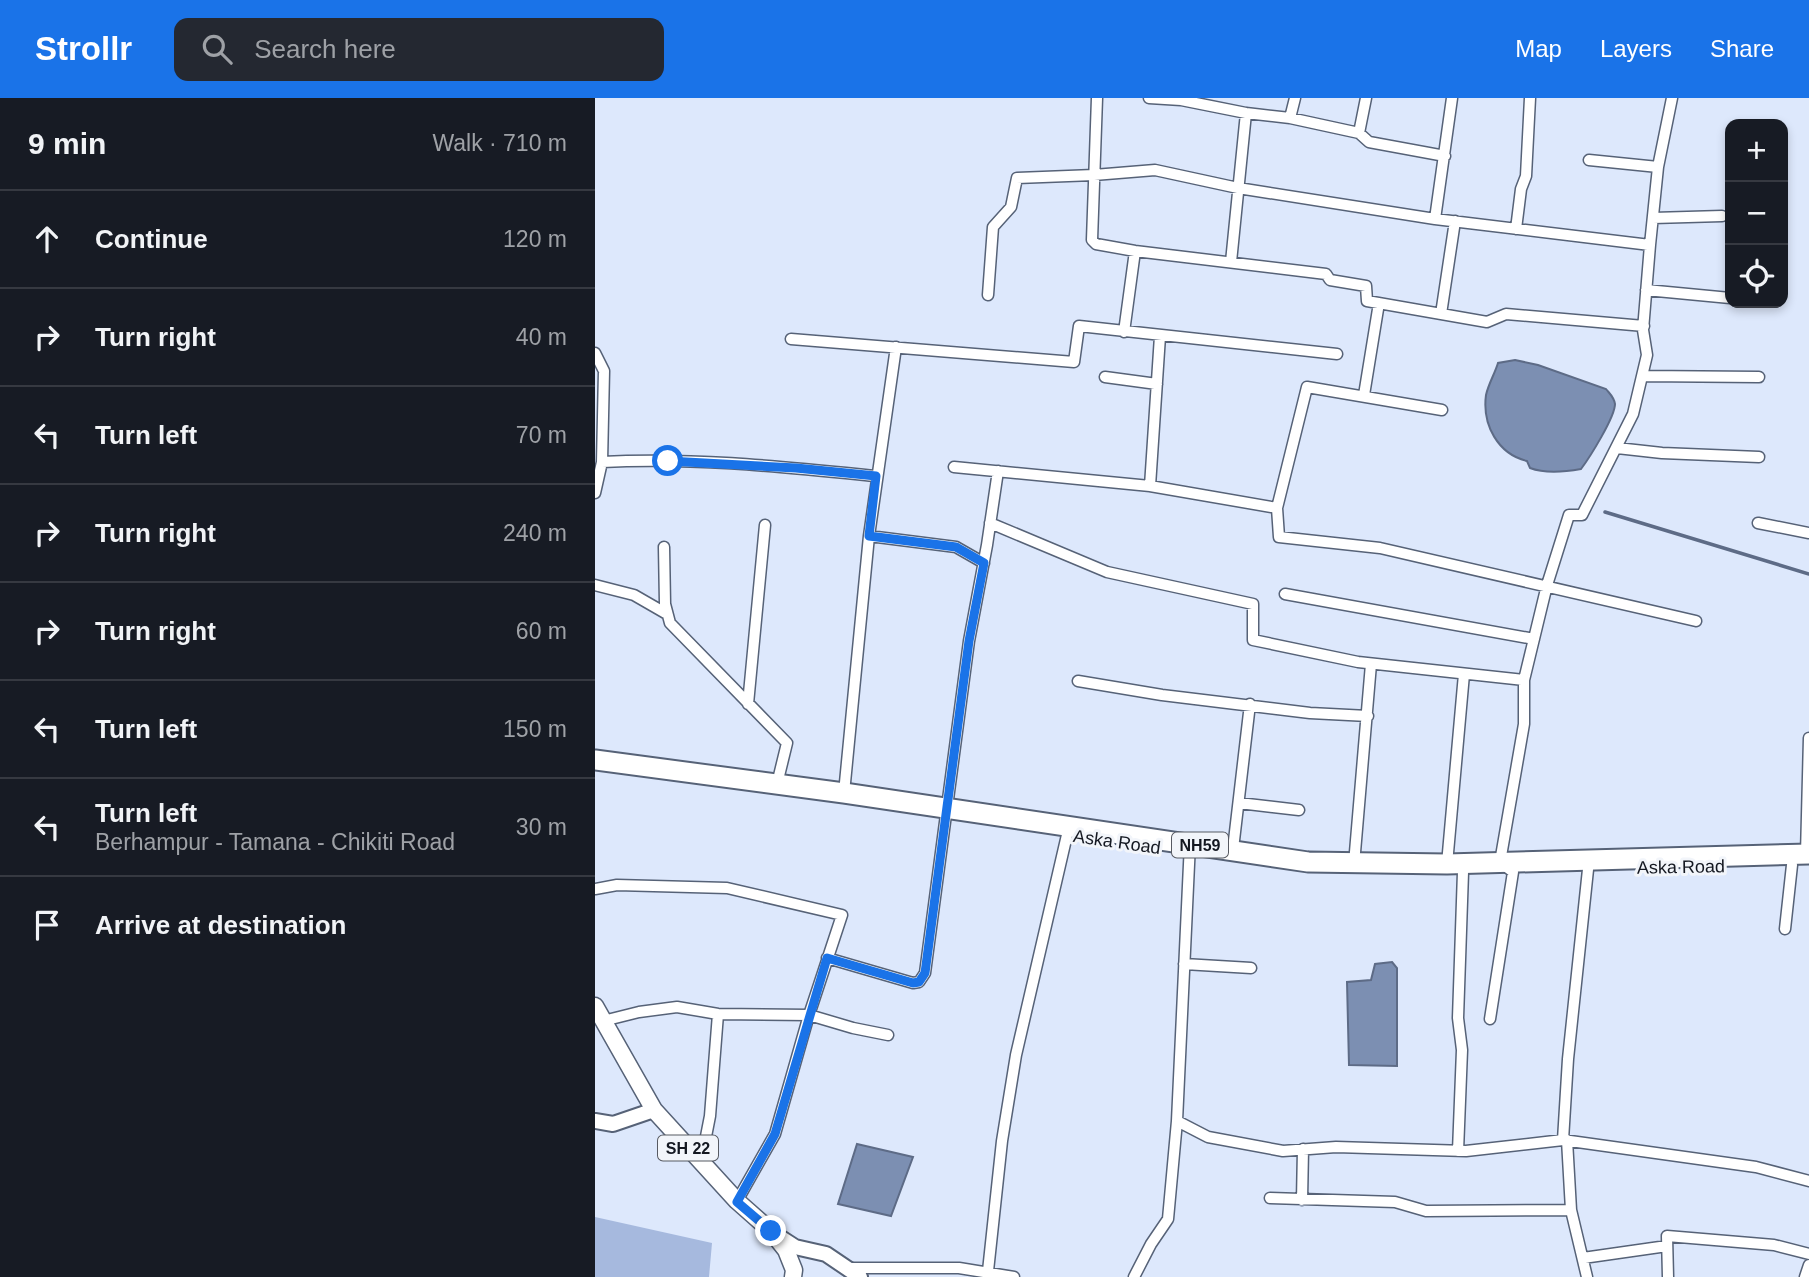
<!DOCTYPE html>
<meta charset="utf-8">
<style>
body{margin:0;font-family:Arial,sans-serif;background:#242831;color:#f1f3f6}
.controls{position:absolute;right:21px;top:21px;display:grid;overflow:hidden;border-radius:14px;box-shadow:0 4px 10px #0003}
.controls button{width:63px;height:63px;display:grid;place-items:center;padding:0;border:0;border-bottom:2px solid #363941;background:#171b24;color:#f1f3f6;font:35px sans-serif}
.stop{position:absolute;width:21px;height:21px;margin:-16px;border:5px solid #1a73e8;border-radius:50%;background:#fff}
.stop.end{background:#1a73e8;border-color:#fff;box-shadow:0 2px 7px #0008}
.list{margin:0;padding:0;list-style:none}
h2{display:flex;justify-content:space-between;align-items:center;height:91px;margin:0;padding:0 28px;font-size:30px}
h2 small{font-size:23px;font-weight:400;color:#9ea1a6}
.list li{display:grid;grid-template-columns:46px 1fr auto;gap:21px;align-items:center;box-sizing:border-box;height:98px;padding:0 28px;border-top:2px solid #363941}
.list b{display:block;font-size:26px;white-space:nowrap}
.list p{margin:0;font-size:23px;white-space:nowrap;color:#9ea1a6}
.list em{font-size:23px;font-style:normal;color:#9ea1a6}
.icon{flex:none;width:38px;height:38px;fill:none;stroke:currentColor;stroke-width:2;stroke-linecap:round;stroke-linejoin:round}
.map{position:relative;flex:none;width:1214px;height:1179px;overflow:hidden}
header{display:flex;align-items:center;gap:42px;box-sizing:border-box;height:98px;padding:0 35px;background:#1a73e8;color:#fff}
header strong{font-size:33px}
nav{display:flex;gap:38px;margin-inline-start:auto;font-size:24px}
.search{width:490px;height:63px;background:#242831;display:flex;align-items:center;gap:18px;box-sizing:border-box;padding:0 24px;border-radius:14px;color:#9ea1a6;font-size:26px}
main{display:flex}
aside{flex:1;background:#171b24}
.map>svg:first-child{display:block}
.green{fill:#a6b9de}
.water{fill:#7c8fb2;stroke:#5d6b86;stroke-width:2}
.lines{fill:none;stroke-linecap:round;stroke-linejoin:round}
.stream{stroke:#5d6b86;stroke-width:3.5}
.street-casing{stroke:#566277;stroke-width:13}
.secondary-casing{stroke:#566277;stroke-width:18}
.primary-casing{stroke:#566277;stroke-width:19}
.highway-casing{stroke:#566277;stroke-width:23}
.street{stroke:#fff;stroke-width:10}
.secondary{stroke:#fff;stroke-width:14}
.primary{stroke:#fff;stroke-width:16}
.highway{stroke:#fff;stroke-width:19}
.route{stroke:#1a73e8;stroke-width:9}
.labels{text-anchor:middle;stroke-width:6;stroke-linejoin:round;paint-order:stroke}
.shield{fill:#f2f5fa;stroke:#575a62;stroke-width:2}
.shield-label{font-size:16px;font-weight:bold;fill:#141821}
.street-label{font-size:18px;fill:#141821;stroke:#f2f5fa}
</style>
<header>
<strong>Strollr</strong>
<div class="search"><svg class="icon" aria-label="search" viewBox="0 0 24 24"><circle cx="10" cy="10" r="6"/><path d="M15 15l6 6"/></svg>Search here</div>
<nav><a>Map</a><a>Layers</a><a>Share</a></nav>
</header>
<main>
<aside>
<h2>9 min<small>Walk · 710 m</small></h2>
<ul class="list">
<li><svg class="icon" aria-label="ahead" viewBox="0 0 24 24"><path d="M12 20V5M6 11l6-6 6 6"/></svg><div><b>Continue</b></div><em>120 m</em></li>
<li><svg class="icon" aria-label="right" viewBox="0 0 24 24"><path d="M7 20v-9h11M14 6l5 5-5 5"/></svg><div><b>Turn right</b></div><em>40 m</em></li>
<li><svg class="icon" aria-label="left" viewBox="0 0 24 24"><path d="M17 20v-9H6M10 6l-5 5 5 5"/></svg><div><b>Turn left</b></div><em>70 m</em></li>
<li><svg class="icon" aria-label="right" viewBox="0 0 24 24"><path d="M7 20v-9h11M14 6l5 5-5 5"/></svg><div><b>Turn right</b></div><em>240 m</em></li>
<li><svg class="icon" aria-label="right" viewBox="0 0 24 24"><path d="M7 20v-9h11M14 6l5 5-5 5"/></svg><div><b>Turn right</b></div><em>60 m</em></li>
<li><svg class="icon" aria-label="left" viewBox="0 0 24 24"><path d="M17 20v-9H6M10 6l-5 5 5 5"/></svg><div><b>Turn left</b></div><em>150 m</em></li>
<li><svg class="icon" aria-label="left" viewBox="0 0 24 24"><path d="M17 20v-9H6M10 6l-5 5 5 5"/></svg><div><b>Turn left</b><p>Berhampur - Tamana - Chikiti Road</p></div><em>30 m</em></li>
<li><svg class="icon" aria-label="arrive" viewBox="0 0 24 24"><path d="M6 21V4h12l-3 4 3 4H6"/></svg><div><b>Arrive at destination</b></div></li>
</ul>
</aside>
<div class="map">
<svg width="1214" height="1179" viewBox="0 0 1214 1179">
<rect width="100%" height="100%" fill="#dde8fc"/>
<path class="green" d="M 0,1119 L 117,1145 L 114,1179 L 0,1179 Z"/>
<path class="water" d="M 920,262 L 943,267 L 1011,291 C 1015,296 1019,299 1020,306 C 1020,319 995,359 986,371 C 969,374 951,376 935,370 L 932,363 C 903,356 887,327 891,297 C 893,287 900,275 903,265 Z
M 797,864 L 802,870 L 802,968 L 754,967 L 752,884 L 776,882 L 780,866 Z
M 262,1046 L 318,1059 L 296,1118 L 243,1106 Z"/>
<g class="lines">
<path class="stream" d="M 1010,414 L 1214,476"/>
<defs>
<path id="street" d="M 502,0 L 497,142 L 501,146 L 540,153 L 731,176 L 735,182 L 771,188 L 772,203 L 892,224 L 911,216 L 1049,228
M 554,0 L 586,2 L 651,15 L 695,20 L 764,35 L 774,44 L 850,58
M 695,20 L 700,0
M 764,35 L 771,0
M 994,62 L 1063,69
M 1058,120 L 1127,118
M 840,121 L 857,0
M 921,131 L 926,91 L 931,78 L 935,0
M 636,164 L 651,15
M 1051,192 L 1135,200
M 393,197 L 398,129 L 416,109 L 422,80 L 499,77 L 560,72 L 643,90 L 840,121 L 1055,147
M 846,216 L 860,123
M 529,234 L 540,153
M 196,241 L 479,264 L 484,228 L 742,256
M 0,255 L 9,273 L 7,364 L 0,395
M 1047,278 L 1164,279
M 510,279 L 562,286
M 769,297 L 784,205
M 1022,350 L 1067,355 L 1164,359
M 7,364 C 98,359 190,369 281,378
M 359,369 L 555,388 L 682,410 L 684,439 L 785,450 L 1101,523
M 555,388 L 565,238
M 682,410 L 712,289 L 847,312
M 395,425 L 512,474 L 658,506 L 658,542 L 763,564 L 929,582
M 1163,425 L 1214,435
M 274,438 L 361,449 L 389,465
M 69,449 L 70,506 L 75,525 L 192,645 L 182,686
M 0,487 L 39,497 L 72,516
M 690,496 L 939,541
M 483,583 L 567,597 L 715,615 L 773,618
M 153,606 L 170,427
M 249,695 L 274,438 L 301,249
M 644,705 L 704,712
M 638,751 L 655,606
M 1211,756 L 1214,640
M 759,766 L 776,566
M 852,766 L 869,576
M 0,791 L 22,787 L 132,790 L 247,817 L 214,917 L 180,1036 L 142,1103
M 1190,831 L 1197,767
M 232,860 L 318,885 L 324,884 L 330,875 L 374,543 L 392,447 L 403,373
M 589,866 L 656,870
M 895,921 L 918,774 L 905,764 L 929,626 L 929,582 L 952,487 L 974,417 L 987,417 L 1038,316 L 1052,257 L 1048,232 L 1055,147 L 1063,69 L 1077,0
M 8,923 L 44,914 L 82,909 L 123,916 L 214,917 L 258,930 L 293,937
M 582,1023 L 613,1039 L 688,1053 L 741,1049 L 871,1053 L 968,1042 L 1161,1069 L 1214,1083
M 968,1042 L 973,961 L 994,762
M 972,1042 L 976,1112 L 992,1179
M 863,1053 L 867,952 L 863,920 L 868,774
M 106,1064 L 115,1018 L 123,916
M 675,1100 L 800,1104 L 831,1113 L 976,1112
M 707,1102 L 708,1051
M 988,1160 L 1072,1148
M 253,1170 L 364,1170 L 419,1179
M 393,1173 L 407,1043 L 421,957 L 472,737
M 539,1179 L 556,1146 L 573,1121 L 582,1023 L 595,745
M 1073,1179 L 1072,1138 L 1179,1147 L 1214,1156
M 1210,1179 L 1214,1167"/>
<path id="secondary" d="M 0,1023 L 18,1026 L 59,1012
M 183,1138 L 200,1149 L 231,1156 L 265,1179"/>
<path id="primary" d="M 0,908 L 59,1012 L 142,1103 L 176,1133 L 191,1152 L 199,1172 L 198,1179"/>
<path id="highway" d="M 0,662 L 249,695 L 713,764 L 852,766 L 1214,756"/>
</defs>
<use href="#street" class="street-casing"/>
<use href="#secondary" class="secondary-casing"/>
<use href="#primary" class="primary-casing"/>
<use href="#highway" class="highway-casing"/>
<use href="#street" class="street"/>
<use href="#secondary" class="secondary"/>
<use href="#primary" class="primary"/>
<use href="#highway" class="highway"/>
</g>
<g class="lines">
<path class="route" d="M 73,363 L 201,370 L 281,378 L 274,438 L 361,449 L 389,465 L 374,543 L 330,875 L 324,884 L 318,885 L 232,860 L 180,1036 L 142,1104 L 176,1133"/>
</g>
<g class="labels">
<g class="shield">
<rect x="577" y="734.5" width="56" height="25" rx="5"/>
<rect x="63" y="1037.5" width="60" height="25" rx="5"/>
</g>
<g class="shield-label">
<text x="605" y="753">NH59</text>
<text x="93" y="1056">SH 22</text>
</g>
<g class="street-label">
<text transform="translate(522 744) rotate(8)" y="6">Aska Road</text>
<text transform="translate(1086 769) rotate(-1)" y="6">Aska Road</text>
</g>
</g>
</svg>
<div class="controls">
<button>+</button>
<button>−</button>
<button><svg class="icon" aria-label="locate" viewBox="0 0 24 24"><circle cx="12" cy="12" r="6"/><path d="M12 2v4M12 18v4M2 12h4M18 12h4"/></svg></button>
</div>
<div class="stop" style="left:73px;top:363px"></div>
<div class="stop end" style="left:176px;top:1133px"></div>
</div>
</main>
